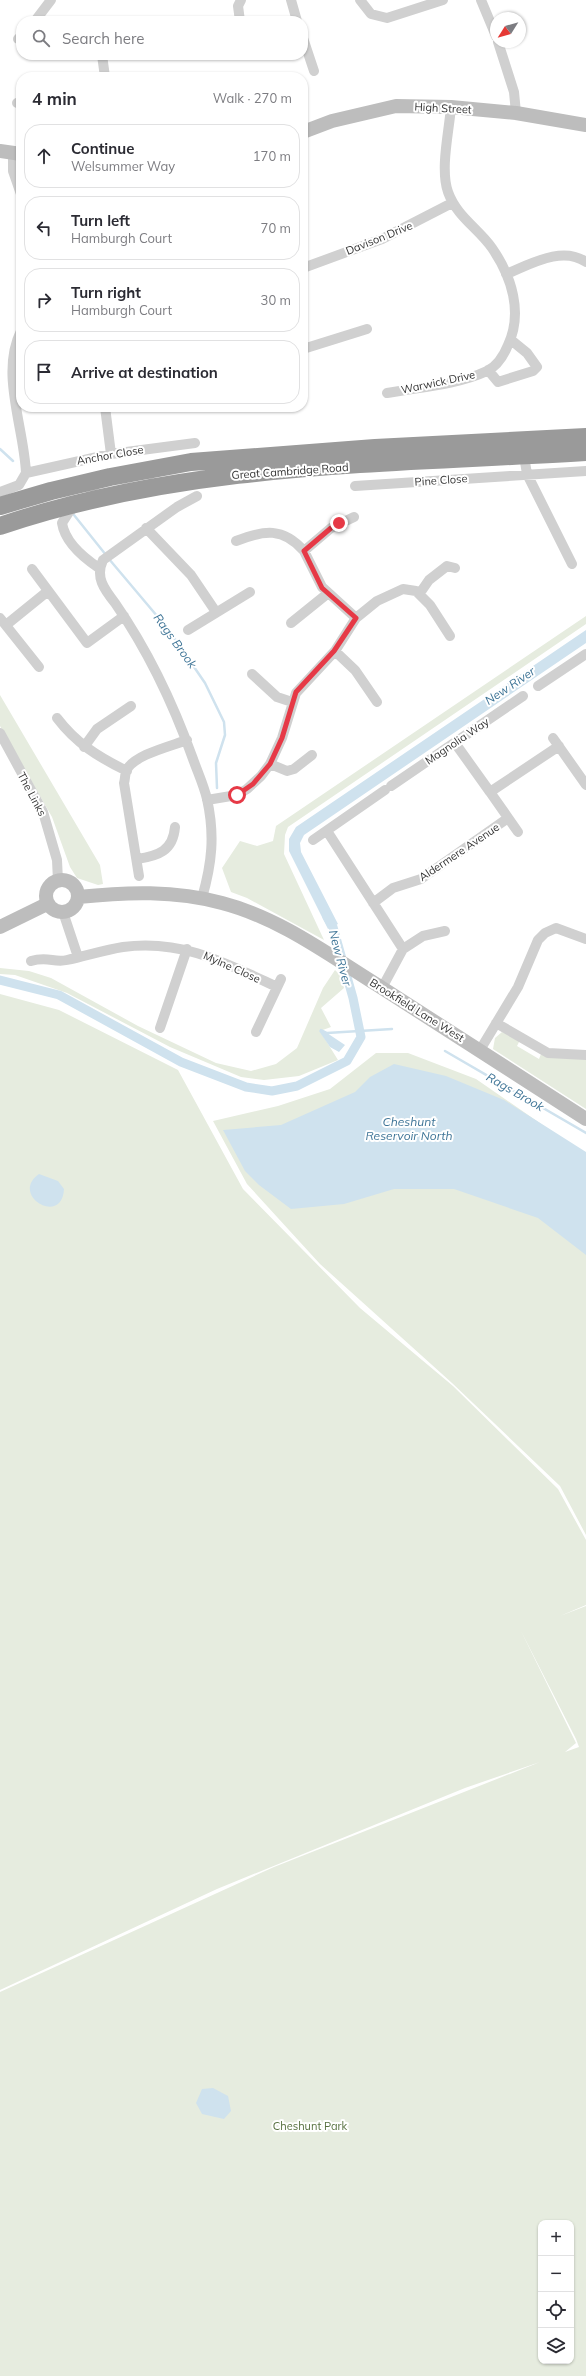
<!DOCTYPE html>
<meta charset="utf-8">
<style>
body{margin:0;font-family:Mulish,sans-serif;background:#f2f2f3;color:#2b2b33}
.controls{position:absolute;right:12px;bottom:12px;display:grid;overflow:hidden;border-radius:8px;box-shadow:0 1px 3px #0004}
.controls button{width:36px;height:36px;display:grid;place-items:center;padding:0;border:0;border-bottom:1px solid #e1e1e2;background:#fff;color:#2b2b33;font:20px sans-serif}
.compass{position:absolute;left:490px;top:12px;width:36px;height:36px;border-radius:50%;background:#fff;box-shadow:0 1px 3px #0004;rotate:233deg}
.stop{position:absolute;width:12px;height:12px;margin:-9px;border:3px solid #e63946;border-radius:50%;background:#fff}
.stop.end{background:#e63946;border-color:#fff;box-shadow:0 1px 4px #0008}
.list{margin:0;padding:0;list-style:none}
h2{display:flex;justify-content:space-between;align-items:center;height:52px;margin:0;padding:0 16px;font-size:17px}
h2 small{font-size:13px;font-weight:400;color:#7c7c81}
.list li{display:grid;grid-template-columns:26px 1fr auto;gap:12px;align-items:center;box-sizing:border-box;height:64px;margin:0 8px 8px;padding:0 8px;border:1px solid #e1e1e2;border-radius:16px}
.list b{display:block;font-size:15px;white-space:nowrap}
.list p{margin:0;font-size:13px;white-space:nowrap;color:#7c7c81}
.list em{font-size:13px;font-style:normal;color:#7c7c81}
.icon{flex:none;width:22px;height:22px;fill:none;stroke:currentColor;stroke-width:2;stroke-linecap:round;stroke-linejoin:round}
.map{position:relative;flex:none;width:586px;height:2376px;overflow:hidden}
.search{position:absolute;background:#fff;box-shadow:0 1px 3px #0004;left:16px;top:16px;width:292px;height:44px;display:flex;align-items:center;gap:10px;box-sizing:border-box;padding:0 14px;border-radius:16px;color:#7c7c81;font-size:15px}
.panel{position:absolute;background:#fff;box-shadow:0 1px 3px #0004;left:16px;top:72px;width:292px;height:340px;border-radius:16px}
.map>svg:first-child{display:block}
.green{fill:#e6ecdf;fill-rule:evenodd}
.water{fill:#cfe2ee}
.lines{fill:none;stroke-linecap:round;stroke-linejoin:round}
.stream{stroke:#cfe2ee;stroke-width:2.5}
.canal{stroke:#cfe2ee;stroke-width:9}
.street{stroke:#d0d0d0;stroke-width:10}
.secondary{stroke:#bdbdbd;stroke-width:14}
.highway{stroke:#9a9a9a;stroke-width:18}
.route{stroke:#e63946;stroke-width:5}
.labels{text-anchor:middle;stroke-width:4;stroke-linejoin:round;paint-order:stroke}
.street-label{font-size:11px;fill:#333;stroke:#fff}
.park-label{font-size:11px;fill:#56703f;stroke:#fff}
.water-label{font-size:12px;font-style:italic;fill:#3f7597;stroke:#fff}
</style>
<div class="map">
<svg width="586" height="2376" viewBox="0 0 586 2376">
<rect width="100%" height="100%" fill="#fff"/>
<path class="green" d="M 586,616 L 586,624 L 288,827 L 285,835 L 284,854 L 324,940 L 247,898 L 231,892 L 222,868 L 240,841 L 257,846 L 273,841 L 276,826 Z
M 0,695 L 100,865 L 103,884 L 98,885 L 77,878 L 70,867 L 52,817 L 0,726 Z
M 0,968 L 29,971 L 51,978 L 138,1026 L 216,1063 L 251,1071 L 276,1064 L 297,1048 L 323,988 L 335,970 L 339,974 L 344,988 L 321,1008 L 331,1027 L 320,1031 L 338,1060 L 299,1076 L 264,1080 L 241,1077 L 170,1047 L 67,993 L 15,975 L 0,974 Z
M 0,994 L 59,1010 L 178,1070 L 243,1189 L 360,1308 L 453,1386 L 558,1489 L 586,1540 L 586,1605 L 560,1616 L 586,1606 L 586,2376 L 0,2376 L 0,1992 L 274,1867 L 540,1762 L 465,1788 L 217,1889 L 0,1990 ZM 521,1631 L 576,1739 L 579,1747 L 565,1752 L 576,1743 ZM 541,2223 L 571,2223 L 571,2361 L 541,2361 Z
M 502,1032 L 520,1040 L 517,1046 L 539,1059 L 541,1054 L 586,1058 L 586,1109 L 493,1049 L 495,1038 Z
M 376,1053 L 408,1053 L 476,1079 L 586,1155 L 586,1535 L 560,1486 L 452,1383 L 320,1264 L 247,1184 L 213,1121 L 278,1106 L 330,1089 Z"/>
<path class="water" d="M 586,630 L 586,643 L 304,835 L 300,843 L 301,852 L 338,924 L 328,929 L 289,851 L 289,839 L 296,827 Z
M 321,1029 L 345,1045 L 339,1052 L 330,1047 L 319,1031 Z
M 394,1064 L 446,1076 L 504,1100 L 586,1152 L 586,1255 L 538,1218 L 454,1189 L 394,1189 L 344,1204 L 291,1209 L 259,1185 L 245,1171 L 223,1130 L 281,1125 L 355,1092 L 370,1077 Z
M 39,1174 L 58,1181 L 64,1189 C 62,1227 9,1195 39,1174 Z
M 213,2088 L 228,2096 L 231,2111 L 224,2119 L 202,2114 L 196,2103 L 202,2089 Z"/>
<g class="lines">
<path class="stream" d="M 0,449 L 13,461
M 74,515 L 106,555
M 109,559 L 168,629 L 205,683 L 224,722 L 225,735 L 216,763 L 217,788
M 321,1030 L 327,1033 L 392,1029
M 445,1051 L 586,1133"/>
<path class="canal" d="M 0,980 L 59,995 L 181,1062 L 246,1087 L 272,1091 L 297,1086 L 347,1061 L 361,1037 L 353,998 L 333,927 L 327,917"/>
<path class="street" d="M 291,0 L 297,21
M 360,0 L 371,14 L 387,18 L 443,0
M 481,0 L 496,36
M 35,21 L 51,0
M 240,21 L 238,6 L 241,0
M 303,38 L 314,71
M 18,39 L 21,36
M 498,42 L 514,92 L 516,113
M 102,55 L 105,77
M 17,103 L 21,103
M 13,153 L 13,171 L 21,194
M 303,268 L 382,239 L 452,203
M 506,274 C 529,265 562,245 586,262
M 303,349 L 367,329
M 488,370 L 498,382 L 533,371 L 537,367 L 527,353 L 511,340
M 387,393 C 419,387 457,385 487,371 C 497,366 504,355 508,345 C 523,313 512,277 492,248 C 478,228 457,217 448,192 C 440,169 449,132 451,107
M 105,407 L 111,454
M 524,456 L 527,474 L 572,564
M 26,473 L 111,454 L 195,443
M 355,486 L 586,471
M 0,492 L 19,485 L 26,473 C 24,427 0,373 21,331
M 197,496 L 177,507 L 103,560 C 95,577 104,589 115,603 C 149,652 173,703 193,759 C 198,773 204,786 207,799 C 215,835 212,863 202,898
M 75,507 L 69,512 L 62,523 C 65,543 84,558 99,568
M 354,517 L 331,528 L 304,551 L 322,587 L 356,618
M 146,528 L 191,575 L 216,612
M 236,541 C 264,530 283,527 304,551
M 32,569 L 87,643 L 124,616
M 420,593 L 429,580 L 447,566 L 455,568
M 0,618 L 39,667
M 291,623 L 327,594
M 6,625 L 48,591
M 188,630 L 250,592
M 335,651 L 355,670 L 377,702
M 252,674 L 277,697 L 292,702
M 538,686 L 586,654
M 57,718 C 76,743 98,757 127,771
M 0,733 L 43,812 L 57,860 L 58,881
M 553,738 L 586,785
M 455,743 L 490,792
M 84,747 L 97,729 L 131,706
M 270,764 L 287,771 L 294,769 L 312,755
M 391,786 L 523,696
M 207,800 L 237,795 L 247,789 L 261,776 L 270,764 L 282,738 L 296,693 L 335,651 L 356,618 L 377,601 L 403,589 L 416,591 L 430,605 L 450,636
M 327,831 L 403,949 L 382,988
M 518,832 L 490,792 L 559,746
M 313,840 L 385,790
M 137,859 C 158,856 173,851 175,827
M 139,876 L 124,783 C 125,780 125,775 126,771 C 133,755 171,746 187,740
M 373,903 L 393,888 L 421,879 L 508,818
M 63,912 L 78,957
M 403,949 L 423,936 L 445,931
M 31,961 C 48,956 54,963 67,960 C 86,956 104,950 123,947 C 182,939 226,963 277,987
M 496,1023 L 548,1053 L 586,1055
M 160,1028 L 187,949
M 256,1032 L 281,979
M 480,1050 L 518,987 L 538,940 L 545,933 L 556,928 L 586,939"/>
<path class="secondary" d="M 303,132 L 332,121 L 396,106 L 451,107 L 516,113 L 586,125
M 0,151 L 21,154
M46 896a16 16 0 1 1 32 0a16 16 0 1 1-32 0Z
M 78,897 C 126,892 175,890 222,903 C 280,918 329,955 379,986 C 448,1030 517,1074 586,1119
M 0,927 L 47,904"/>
<path class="highway" d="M 0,506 L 51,491 L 110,477 L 191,462 L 375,448 L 586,437
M 0,526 C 188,462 390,464 586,452"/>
</g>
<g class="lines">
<path class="route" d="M 237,795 L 253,784 L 270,764 L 282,738 L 296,692 L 334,651 L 356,618 L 322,588 L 304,551 L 331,528 L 339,523"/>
</g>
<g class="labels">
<g class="street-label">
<text transform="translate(443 108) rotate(3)" y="4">High Street</text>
<text transform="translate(379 238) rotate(-22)" y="4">Davison Drive</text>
<text transform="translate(438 382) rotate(-12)" y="4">Warwick Drive</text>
<text transform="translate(110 455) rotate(-10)" y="4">Anchor Close</text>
<text transform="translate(290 471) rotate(-4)" y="4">Great Cambridge Road</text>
<text transform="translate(441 480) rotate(-4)" y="4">Pine Close</text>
<text transform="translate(457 741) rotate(-34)" y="4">Magnolia Way</text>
<text transform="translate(32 794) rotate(62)" y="4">The Links</text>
<text transform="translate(459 852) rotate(-34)" y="4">Aldermere Avenue</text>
<text transform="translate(232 967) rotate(24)" y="4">Mylne Close</text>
<text transform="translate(417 1010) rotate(32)" y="4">Brookfield Lane West</text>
</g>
<g class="park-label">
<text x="310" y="2130">Cheshunt Park</text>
</g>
<g class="water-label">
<text transform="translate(175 641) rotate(54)" y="4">Rags Brook</text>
<text transform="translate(510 686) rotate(-34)" y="4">New River</text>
<text transform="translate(340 958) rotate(75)" y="4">New River</text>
<text transform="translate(515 1092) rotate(30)" y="4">Rags Brook</text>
<text x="409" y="1126">Cheshunt<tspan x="409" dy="14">Reservoir North</tspan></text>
</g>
</g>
</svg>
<div class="controls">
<button>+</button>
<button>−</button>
<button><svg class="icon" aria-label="locate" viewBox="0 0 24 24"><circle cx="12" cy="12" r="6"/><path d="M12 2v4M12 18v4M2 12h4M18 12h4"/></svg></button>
<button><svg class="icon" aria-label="layers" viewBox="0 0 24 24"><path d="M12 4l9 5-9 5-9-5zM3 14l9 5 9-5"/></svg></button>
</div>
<svg class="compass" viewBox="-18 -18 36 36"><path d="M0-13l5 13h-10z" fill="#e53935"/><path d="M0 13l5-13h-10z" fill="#7c7c81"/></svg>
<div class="stop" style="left:237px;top:795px"></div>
<div class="stop end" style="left:339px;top:523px"></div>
<div class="search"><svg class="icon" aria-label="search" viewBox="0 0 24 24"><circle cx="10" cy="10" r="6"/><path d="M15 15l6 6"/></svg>Search here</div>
<section class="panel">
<h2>4 min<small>Walk · 270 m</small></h2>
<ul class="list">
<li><svg class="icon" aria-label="ahead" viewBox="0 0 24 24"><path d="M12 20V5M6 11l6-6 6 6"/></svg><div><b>Continue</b><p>Welsummer Way</p></div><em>170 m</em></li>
<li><svg class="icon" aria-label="left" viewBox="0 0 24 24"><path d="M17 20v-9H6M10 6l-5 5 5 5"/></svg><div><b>Turn left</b><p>Hamburgh Court</p></div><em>70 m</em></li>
<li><svg class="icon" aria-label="right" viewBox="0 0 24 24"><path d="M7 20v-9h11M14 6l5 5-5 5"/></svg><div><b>Turn right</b><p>Hamburgh Court</p></div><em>30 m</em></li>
<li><svg class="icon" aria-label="arrive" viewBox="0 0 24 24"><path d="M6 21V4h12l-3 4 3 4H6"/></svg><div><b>Arrive at destination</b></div></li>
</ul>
</section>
</div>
